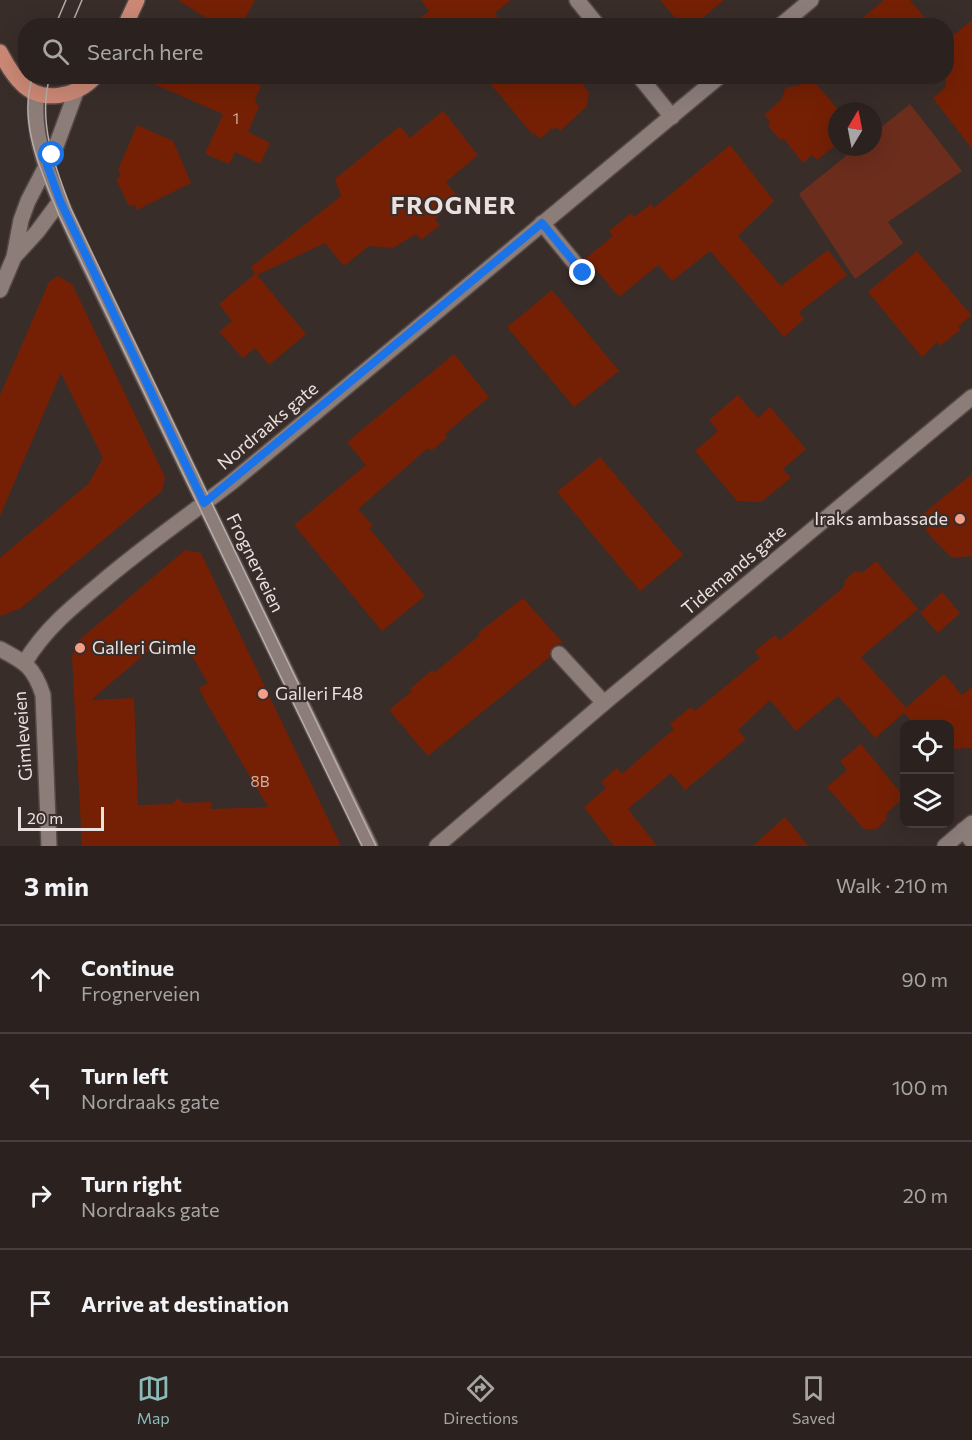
<!DOCTYPE html>
<meta charset="utf-8">
<style>
body{margin:0;font-family:Commissioner,sans-serif;background:#332a28;color:#f1f3f6}
.controls{position:absolute;right:18px;bottom:18px;display:grid;overflow:hidden;border-radius:12px;box-shadow:0 6px 24px #0002}
.controls button{width:54px;height:54px;display:grid;place-items:center;padding:0;border:0;border-bottom:2px solid #473f3d;background:#2b221f;color:#f1f3f6;font:30px sans-serif}
.compass{position:absolute;left:828px;top:102px;width:54px;height:54px;border-radius:50%;background:#2b221f;box-shadow:0 6px 24px #0002;rotate:10deg}
.scale{position:absolute;left:18px;bottom:15px;width:86px;box-sizing:border-box;padding-left:6px;border:3px solid #eae1df;border-top:0;font-size:16px;line-height:21px;white-space:nowrap;color:#eae1df;-webkit-text-stroke:4px #392d29;paint-order:stroke}
.stop{position:absolute;width:18px;height:18px;margin:-14px;border:4px solid #1a73e8;border-radius:50%;background:#fff}
.stop.end{background:#1a73e8;border-color:#fff;box-shadow:0 2px 6px #0008}
.list{margin:0;padding:0;list-style:none}
h2{display:flex;justify-content:space-between;align-items:center;height:78px;margin:0;padding:0 24px;font-size:26px}
h2 small{font-size:20px;font-weight:400;color:#a6a4a4}
.list li{display:grid;grid-template-columns:39px 1fr auto;gap:18px;align-items:center;box-sizing:border-box;height:108px;padding:0 24px;border-top:2px solid #473f3d}
.list b{display:block;font-size:22px;white-space:nowrap}
.list p{margin:0;font-size:20px;white-space:nowrap;color:#a6a4a4}
.list em{font-size:20px;font-style:normal;color:#a6a4a4}
.icon{flex:none;width:33px;height:33px;fill:none;stroke:currentColor;stroke-width:2;stroke-linecap:round;stroke-linejoin:round}
.map{position:relative;flex:none;width:972px;height:846px;overflow:hidden}
.search{position:absolute;background:#2b221f;box-shadow:0 6px 24px #0002;left:18px;right:18px;top:18px;height:66px;display:flex;align-items:center;gap:15px;box-sizing:border-box;padding:0 21px;border-radius:24px;color:#a6a4a4;font-size:22px}
.sheet{height:510px;background:#2b221f}
nav{display:flex;justify-content:space-around;align-items:center;box-sizing:border-box;height:84px;border-top:2px solid #473f3d;background:#2b221f;font-size:16px;color:#a6a4a4}
nav a{display:grid;justify-items:center;gap:3px}
nav .on{color:#8bbbb9}
.map>svg:first-child{display:block}
.green{fill:#6c2d1c}
.building{fill:#752005;fill-rule:evenodd}
.lines{fill:none;stroke-linecap:round;stroke-linejoin:round}
.service-casing{stroke:#554a47;stroke-width:18}
.minor-casing{stroke:#554a47;stroke-width:18}
.tertiary-casing{stroke:#554a47;stroke-width:18}
.primary-casing{stroke:#554a47;stroke-width:18}
.service{stroke:#8c7d79;stroke-width:15}
.minor{stroke:#8c7d79;stroke-width:15}
.tertiary{stroke:#8c7d79;stroke-width:15}
.primary{stroke:#cb8875;stroke-width:15}
.tram{stroke:#b6aca9;stroke-width:1.5}
.route{stroke:#1a73e8;stroke-width:8}
.poi-dot{fill:#f49e87;stroke:#392d29;stroke-width:2}
.labels{text-anchor:middle;stroke-width:4.5;stroke-linejoin:round;paint-order:stroke}
.number-label{font-size:15px;fill:#cdb1a8}
.street-label{font-size:18px;fill:#eae1df;stroke:#392d29}
.poi-label{font-size:18px;fill:#eae1df;stroke:#392d29;text-anchor:start}
.district-label{font-size:24px;font-weight:bold;letter-spacing:1.5px;fill:#eae1df;stroke:#392d29}
</style>
<div class="map">
<svg width="972" height="846" viewBox="0 0 972 846">
<rect width="100%" height="100%" fill="#392d29"/>
<path class="green" d="M 910,104 L 962,171 L 888,222 L 903,243 L 855,279 L 799,194 L 857,147 L 873,147 L 873,134 Z"/>
<path class="building" d="M 178,0 L 255,0 L 241,26 L 219,26 Z
M 421,0 L 511,0 L 495,13 L 503,26 L 410,26 L 429,11 Z
M 660,0 L 724,0 L 693,26 L 682,26 Z
M 884,0 L 910,0 L 932,26 L 853,26 Z
M 972,20 L 972,149 L 933,98 L 946,87 L 946,41 Z
M 135,76 L 241,76 L 261,86 L 255,100 L 259,107 L 248,132 L 270,143 L 260,164 L 235,152 L 229,164 L 205,154 L 223,114 Z
M 484,76 L 576,76 L 589,92 L 587,106 L 560,131 L 556,127 L 553,130 L 552,128 L 540,139 L 535,133 L 533,135 Z
M 810,77 L 837,108 L 837,144 L 817,160 L 812,155 L 803,163 L 784,139 L 780,139 L 768,126 L 770,121 L 764,115 L 782,99 L 785,88 L 800,85 Z
M 443,111 L 478,155 L 446,182 L 457,196 L 440,209 L 443,212 L 435,219 L 440,225 L 421,240 L 416,234 L 393,248 L 369,246 L 344,266 L 325,243 L 257,275 L 306,334 L 269,365 L 255,348 L 243,358 L 219,332 L 232,321 L 219,304 L 255,274 L 251,267 L 341,196 L 335,179 L 400,126 L 410,138 Z
M 137,125 L 173,141 L 191,183 L 137,210 L 135,205 L 129,206 L 116,179 L 121,176 L 118,170 Z
M 730,145 L 774,201 L 738,236 L 781,286 L 828,250 L 847,275 L 799,312 L 804,319 L 784,337 L 710,251 L 672,281 L 658,265 L 619,297 L 586,258 L 613,236 L 609,231 L 631,213 L 634,217 L 651,204 L 654,208 Z
M 917,251 L 971,315 L 958,327 L 960,330 L 940,346 L 937,342 L 922,357 L 868,292 Z
M 58,276 L 72,284 L 165,477 L 162,491 L 21,608 L 0,616 L 0,558 L 88,484 L 103,458 L 61,373 L 0,516 L 0,395 L 49,282 Z
M 552,290 L 619,371 L 574,407 L 507,327 Z
M 454,354 L 489,397 L 445,434 L 447,438 L 431,451 L 428,448 L 358,509 L 373,526 L 369,528 L 425,596 L 382,631 L 294,525 L 366,465 L 347,442 Z
M 738,395 L 758,418 L 770,407 L 806,449 L 783,469 L 791,478 L 761,502 L 737,501 L 695,451 L 718,431 L 709,420 Z
M 600,457 L 683,555 L 640,591 L 557,492 Z
M 972,474 L 972,556 L 952,558 L 930,536 L 918,518 Z
M 185,550 L 201,553 L 341,846 L 82,846 L 72,656 L 77,642 ZM 158,643 L 192,656 L 208,683 L 199,688 L 206,702 L 268,807 L 211,809 L 211,802 L 183,803 L 178,798 L 172,804 L 138,805 L 134,698 L 91,700 Z
M 876,561 L 918,609 L 861,657 L 906,708 L 944,674 L 962,695 L 972,687 L 972,748 L 950,749 L 950,724 L 914,724 L 904,713 L 875,738 L 838,696 L 796,731 L 770,700 L 738,730 L 746,739 L 685,790 L 671,773 L 628,809 L 657,846 L 614,846 L 584,807 L 606,788 L 601,782 L 617,768 L 622,774 L 674,729 L 670,724 L 691,707 L 695,711 L 760,658 L 755,651 L 775,635 L 780,640 L 844,587 L 845,580 L 855,571 L 862,573 Z
M 942,592 L 960,613 L 938,633 L 920,613 Z
M 523,598 L 563,643 L 553,646 L 550,657 L 428,756 L 389,710 L 412,691 L 410,689 L 432,670 L 434,673 L 480,635 L 478,633 Z
M 861,744 L 904,797 L 887,813 L 886,820 L 876,829 L 864,829 L 827,787 L 847,770 L 840,761 Z
M 785,817 L 808,846 L 753,846 Z"/>
<g class="lines">
<defs>
<path id="service" d="M 542,223 L 583,273
M 559,654 L 604,703
M 963,830 L 972,841"/>
<path id="minor" d="M 577,0 L 598,26
M 780,26 L 811,0
M 639,76 L 672,117
M 0,649 C 25,662 34,667 43,695 L 49,846
M 25,662 C 45,629 72,607 101,583 C 143,547 188,516 232,482 L 720,76
M 437,846 L 604,703 L 972,397
M 945,846 L 972,823"/>
<path id="tertiary" d="M 37,93 C 29,145 60,200 80,246 L 370,846
M 14,257 L 37,232 L 60,201
M 0,290 L 14,257 L 21,220 L 28,201 L 55,149 L 76,92"/>
<path id="primary" d="M 125,26 L 137,0
M 0,52 C 6,63 12,75 21,83 C 42,105 78,96 96,76"/>
</defs>
<use href="#service" class="service-casing"/>
<use href="#minor" class="minor-casing"/>
<use href="#tertiary" class="tertiary-casing"/>
<use href="#primary" class="primary-casing"/>
<use href="#service" class="service"/>
<use href="#minor" class="minor"/>
<use href="#tertiary" class="tertiary"/>
<use href="#primary" class="primary"/>
<path class="tram" d="M 55,26 L 66,0
M 71,26 L 82,0
M 33,76 C 17,122 42,173 59,215 L 362,846
M 50,76 C 37,122 55,167 71,209 L 376,846"/>
</g>
<g class="lines">
<path class="route" d="M 52,155 L 47,165 L 60,201 L 204,503 L 542,223 L 583,273"/>
</g>
<g class="poi-dot">
<circle cx="960" cy="519" r="6"/>
<circle cx="80" cy="648" r="6"/>
<circle cx="263" cy="694" r="6"/>
</g>
<g class="labels">
<g class="number-label">
<text x="236" y="124">1</text>
<text x="260" y="787">8B</text>
</g>
<g class="street-label">
<text transform="translate(268 426) rotate(-40)" y="6">Nordraaks gate</text>
<text transform="translate(255 563) rotate(64)" y="6">Frognerveien</text>
<text transform="translate(734 570) rotate(-40)" y="6">Tidemands gate</text>
<text transform="translate(23 736) rotate(-94)" y="6">Gimleveien</text>
</g>
<g class="poi-label">
<text x="948" y="525" text-anchor="end">Iraks ambassade</text>
<text x="92" y="654">Galleri Gimle</text>
<text x="275" y="700">Galleri F48</text>
</g>
<g class="district-label">
<text x="454" y="214">FROGNER</text>
</g>
</g>
</svg>
<div class="controls">
<button><svg class="icon" aria-label="locate" viewBox="0 0 24 24"><circle cx="12" cy="12" r="6"/><path d="M12 2v4M12 18v4M2 12h4M18 12h4"/></svg></button>
<button><svg class="icon" aria-label="layers" viewBox="0 0 24 24"><path d="M12 4l9 5-9 5-9-5zM3 14l9 5 9-5"/></svg></button>
</div>
<svg class="compass" viewBox="-18 -18 36 36"><path d="M0-13l5 13h-10z" fill="#e53935"/><path d="M0 13l5-13h-10z" fill="#a6a4a4"/></svg>
<div class="scale">20 m</div>
<div class="stop" style="left:52px;top:155px"></div>
<div class="stop end" style="left:583px;top:273px"></div>
<div class="search"><svg class="icon" aria-label="search" viewBox="0 0 24 24"><circle cx="10" cy="10" r="6"/><path d="M15 15l6 6"/></svg>Search here</div>
</div>
<section class="sheet">
<h2>3 min<small>Walk · 210 m</small></h2>
<ul class="list">
<li><svg class="icon" aria-label="ahead" viewBox="0 0 24 24"><path d="M12 20V5M6 11l6-6 6 6"/></svg><div><b>Continue</b><p>Frognerveien</p></div><em>90 m</em></li>
<li><svg class="icon" aria-label="left" viewBox="0 0 24 24"><path d="M17 20v-9H6M10 6l-5 5 5 5"/></svg><div><b>Turn left</b><p>Nordraaks gate</p></div><em>100 m</em></li>
<li><svg class="icon" aria-label="right" viewBox="0 0 24 24"><path d="M7 20v-9h11M14 6l5 5-5 5"/></svg><div><b>Turn right</b><p>Nordraaks gate</p></div><em>20 m</em></li>
<li><svg class="icon" aria-label="arrive" viewBox="0 0 24 24"><path d="M6 21V4h12l-3 4 3 4H6"/></svg><div><b>Arrive at destination</b></div></li>
</ul>
</section>
<nav>
<a class="on"><svg class="icon" aria-label="map" viewBox="0 0 24 24"><path d="M3 6l6-2 6 2 6-2v14l-6 2-6-2-6 2zM9 4v14M15 6v14"/></svg>Map</a>
<a><svg class="icon" aria-label="directions" viewBox="0 0 24 24"><path d="M12 3l9 9-9 9-9-9zM9 14v-3h6M13 9l2 2-2 2"/></svg>Directions</a>
<a><svg class="icon" aria-label="saved" viewBox="0 0 24 24"><path d="M7 4h10v16l-5-4-5 4z"/></svg>Saved</a>
</nav>
